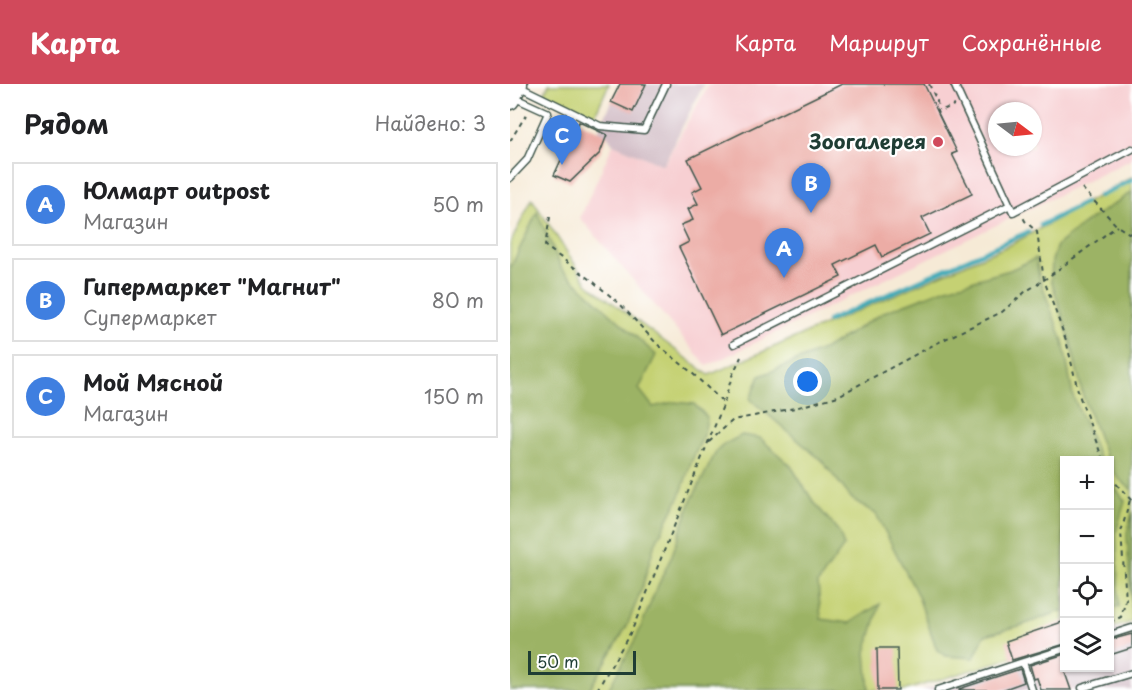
<!DOCTYPE html>
<html lang="ru">
<meta charset="utf-8">
<style>
body{margin:0;font-family:"Playpen Sans",sans-serif;background:#f6f6f6;color:#202124}
.controls{position:absolute;right:18px;bottom:18px;display:grid;overflow:hidden;border-radius:0px;box-shadow:0 2px 4px #0004}
.controls button{width:54px;height:54px;display:grid;place-items:center;padding:0;border:0;border-bottom:2px solid #e0e0e0;background:#fff;color:#202124;font:30px sans-serif}
.compass{position:absolute;left:478px;top:18px;width:54px;height:54px;border-radius:50%;background:#fff;box-shadow:0 2px 4px #0004;rotate:106deg}
.scale{position:absolute;left:18px;bottom:15px;width:108px;box-sizing:border-box;padding-left:6px;border:3px solid #1f3d34;border-top:0;font-size:16px;line-height:21px;white-space:nowrap;color:#1f3d34;-webkit-text-stroke:4px #fff;paint-order:stroke}
.you{position:absolute;left:298px;top:298px;width:21px;height:21px;margin:-15px;border:4px solid #fff;border-radius:50%;background:#1a73e8;box-shadow:0 0 0 9px #1a73e833}
.badge{display:grid;place-items:center;width:39px;height:39px;border-radius:50%;background:#d1495b;color:#fff;font-size:20px;font-weight:700}
.pin{position:absolute;translate:-50% -50px;filter:drop-shadow(0 2px 3px #0008)}
.pin::after{content:'';position:absolute;top:32px;width:21px;height:18px;background:inherit;clip-path:polygon(0 0,100% 0,50% 100%)}
.list{margin:0;padding:0;list-style:none}
h2{display:flex;justify-content:space-between;align-items:center;height:78px;margin:0;padding:0 24px;font-size:26px}
h2 small{font-size:20px;font-weight:400;color:#757577}
.list li{display:grid;grid-template-columns:39px 1fr auto;gap:18px;align-items:center;box-sizing:border-box;height:84px;margin:0 12px 12px;padding:0 12px;border:2px solid #e0e0e0;border-radius:0px}
.list b{display:block;font-size:22px;white-space:nowrap}
.list p{margin:0;font-size:20px;white-space:nowrap;color:#757577}
.list em{font-size:20px;font-style:normal;color:#757577}
.icon{flex:none;width:33px;height:33px;fill:none;stroke:currentColor;stroke-width:2;stroke-linecap:round;stroke-linejoin:round}
.map{position:relative;flex:none;width:622px;height:606px;overflow:hidden}
header{display:flex;align-items:center;gap:36px;box-sizing:border-box;height:84px;padding:0 30px;background:#d1495b;color:#fff}
header strong{font-size:28px}
nav{display:flex;gap:33px;margin-inline-start:auto;font-size:21px}
main{display:flex}
aside{flex:1;background:#fff}
.map>svg:first-child{display:block}
.built{fill:#f7cfd2;fill-rule:evenodd}
.industrial{fill:#d2bdc6}
.green{fill:#c5d173;stroke:#728754;stroke-width:1.5}
.forest{fill:#9cb365;stroke:#5e784c;stroke-width:1.5}
.lines{fill:none;stroke-linecap:round;stroke-linejoin:round}
.stream{stroke:#3cabb9;stroke-width:4.5}
.building{fill:#ecaca5}
.lane-casing{stroke:#3f574c;stroke-width:9}
.primary-casing{stroke:#3f574c;stroke-width:21}
.path{stroke:#3f574c;stroke-width:2;stroke-dasharray:4.5 4.5;stroke-linecap:butt}
.lane{stroke:#fff;stroke-width:6}
.primary{stroke:#fff;stroke-width:18}
.poi-dot{fill:#d1495b;stroke:#fff;stroke-width:2}
.labels{text-anchor:middle;stroke-width:4.5;stroke-linejoin:round;paint-order:stroke}
.poi-label{font-size:20px;font-weight:bold;fill:#1f3d34;stroke:#fff;text-anchor:end}
</style>
<header>
<strong>Карта</strong>
<nav><a>Карта</a><a>Маршрут</a><a>Сохранённые</a></nav>
</header>
<main>
<aside>
<h2>Рядом<small>Найдено: 3</small></h2>
<ul class="list">
<li><span class="badge" style="background:#3f7fe0">A</span><div><b>Юлмарт outpost</b><p>Магазин</p></div><em>50 m</em></li>
<li><span class="badge" style="background:#3f7fe0">B</span><div><b>Гипермаркет &quot;Магнит&quot;</b><p>Супермаркет</p></div><em>80 m</em></li>
<li><span class="badge" style="background:#3f7fe0">C</span><div><b>Мой Мясной</b><p>Магазин</p></div><em>150 m</em></li>
</ul>
</aside>
<div class="map">
<svg width="622" height="606" viewBox="0 0 622 606">
<rect width="100%" height="100%" fill="#fff"/>
<filter id="ink" filterUnits="userSpaceOnUse"><feTurbulence type="fractalNoise" baseFrequency=".0167" numOctaves="2"/><feDisplacementMap in="SourceGraphic" scale="12" xChannelSelector="R" yChannelSelector="G"/><feConvolveMatrix kernelMatrix="1 2 1 2 8 2 1 2 1" color-interpolation-filters="sRGB"/></filter>
<filter id="wash" filterUnits="userSpaceOnUse"><feTurbulence type="fractalNoise" baseFrequency=".008" numOctaves="4" result="noise"/><feDisplacementMap in="SourceGraphic" scale="24" xChannelSelector="R" yChannelSelector="G"/><feGaussianBlur stdDeviation="1.35" result="paint"/><feColorMatrix in="noise" values="0 0 0 0 0 0 0 0 0 0 0 0 0 0 0 0 0 1.4 0 .05"/><feComposite in="paint" operator="in"/></filter>
<g filter="url(#wash)">
<rect width="100%" height="100%" fill="#f6ead6"/>
<path class="built" d="M 199,0 L 622,0 L 622,75 L 197,282 L 70,134 L 103,60 L 153,81 ZM 487,27 L 523,27 L 523,63 L 487,63 Z"/>
<path class="industrial" d="M 110,0 L 194,0 L 153,81 L 103,60 L 97,51 L 88,47 Z
M 622,541 L 622,606 L 412,606 L 554,562 L 554,584 L 600,584 L 600,548 Z"/>
<path class="green" d="M 39,0 L 99,0 L 85,31 L 34,10 Z
M 622,93 L 622,538 L 600,545 L 600,376 L 554,376 L 554,558 L 396,606 L 0,606 L 0,160 L 22,115 L 78,200 L 199,291 L 502,160 Z"/>
<path class="forest" d="M 622,108 L 622,406 C 612,397 600,390 600,376 L 597,376 L 573,312 L 560,256 L 541,196 L 542,177 L 547,161 L 576,138 Z
M 27,128 L 52,185 L 146,271 L 129,305 L 143,323 L 164,318 L 184,320 L 197,333 L 194,351 L 182,376 L 170,412 L 144,462 L 132,504 L 117,542 L 79,606 L 0,606 L 0,185 Z
M 526,174 L 529,192 L 541,226 L 553,257 L 563,312 L 590,376 L 554,376 L 554,526 L 513,541 L 475,551 L 464,574 L 436,572 L 427,566 L 408,512 L 366,430 L 342,415 L 312,377 L 240,315 L 250,292 L 315,265 L 374,228 L 437,204 L 500,186 Z
M 232,351 L 250,354 L 281,382 L 303,417 L 329,448 L 334,462 L 308,499 L 311,535 L 340,539 L 370,520 L 356,568 L 359,606 L 98,606 L 128,550 L 145,508 L 162,471 L 181,417 L 206,368 L 213,361 Z
M 600,397 L 615,417 L 606,448 L 609,523 L 600,523 Z
M 622,429 L 622,522 L 621,522 L 617,449 Z"/>
<g class="lines">
<path class="stream" d="M 589,112 L 622,96
M 531,141 L 575,119
M 318,237 L 518,148"/>
</g>
<g id="blocks">
<path class="building" d="M 110,0 L 136,0 L 123,28 L 101,18 Z
M 332,0 L 414,0 L 447,68 L 442,70 L 462,110 L 412,134 L 420,150 L 372,173 L 366,161 L 325,181 L 331,193 L 211,251 L 169,163 L 179,158 L 171,141 L 183,136 L 178,125 L 188,120 L 182,108 L 192,103 L 178,75 Z
M 69,38 L 97,51 L 90,69 L 60,98 L 44,91 Z
M 555,537 L 555,560 L 502,576 L 496,557 Z
M 622,550 L 622,564 L 600,571 L 600,556 Z
M 367,564 L 387,564 L 388,606 L 368,606 Z
M 555,570 L 554,586 L 561,606 L 531,606 L 527,594 L 524,595 L 520,581 Z
M 510,585 L 514,598 L 492,606 L 449,606 L 449,605 Z"/>
</g>
</g>
<g filter="url(#ink)">
<use href="#blocks" fill-opacity="0" stroke="#3f574c" stroke-width="1.5"/>
<g class="lines">
<defs>
<path id="lane" d="M 444,0 L 503,128 L 622,65
M 10,3 L 90,42 L 134,46 L 156,0
M 0,94 L 17,76 L 38,29 L 5,14
M 224,260 L 500,121
M 600,551 L 622,544
M 572,604 L 622,589
M 428,606 L 513,578
M 522,606 L 513,578 L 554,565"/>
<path id="primary" d="M 0,16 L 8,0"/>
</defs>
<use href="#lane" class="lane-casing"/>
<use href="#primary" class="primary-casing"/>
<path class="path" d="M 419,0 L 427,17 L 428,28 L 444,21
M 0,57 L 16,31
M 572,104 L 607,142 L 622,151
M 40,133 L 35,162 L 80,195 L 110,220 L 147,260 L 181,288 L 214,319
M 199,358 L 223,336 L 285,324 L 328,312 L 429,258 L 492,228 L 515,208 L 534,196 L 527,148 L 515,137 L 513,133
M 593,376 L 569,311 L 556,256 L 534,196 L 607,142
M 600,393 L 622,417
M 600,538 L 611,533 L 616,516 L 611,448 L 620,416
M 87,606 L 122,546 L 214,319 L 222,292 L 231,273"/>
<use href="#lane" class="lane"/>
<use href="#primary" class="primary"/>
</g>
</g>
<circle class="poi-dot" cx="428" cy="58" r="6"/>
<g class="labels">
<g class="poi-label">
<text x="416" y="65">Зоогалерея</text>
</g>
</g>
</svg>
<div class="controls">
<button>+</button>
<button>−</button>
<button><svg class="icon" aria-label="locate" viewBox="0 0 24 24"><circle cx="12" cy="12" r="6"/><path d="M12 2v4M12 18v4M2 12h4M18 12h4"/></svg></button>
<button><svg class="icon" aria-label="layers" viewBox="0 0 24 24"><path d="M12 4l9 5-9 5-9-5zM3 14l9 5 9-5"/></svg></button>
</div>
<svg class="compass" viewBox="-18 -18 36 36"><path d="M0-13l5 13h-10z" fill="#e53935"/><path d="M0 13l5-13h-10z" fill="#757577"/></svg>
<div class="scale">50 m</div>
<div class="you"></div>
<div class="pin badge" style="left:274px;top:194px;background:#3f7fe0">A</div>
<div class="pin badge" style="left:301px;top:129px;background:#3f7fe0">B</div>
<div class="pin badge" style="left:52px;top:81px;background:#3f7fe0">C</div>
</div>
</main>
